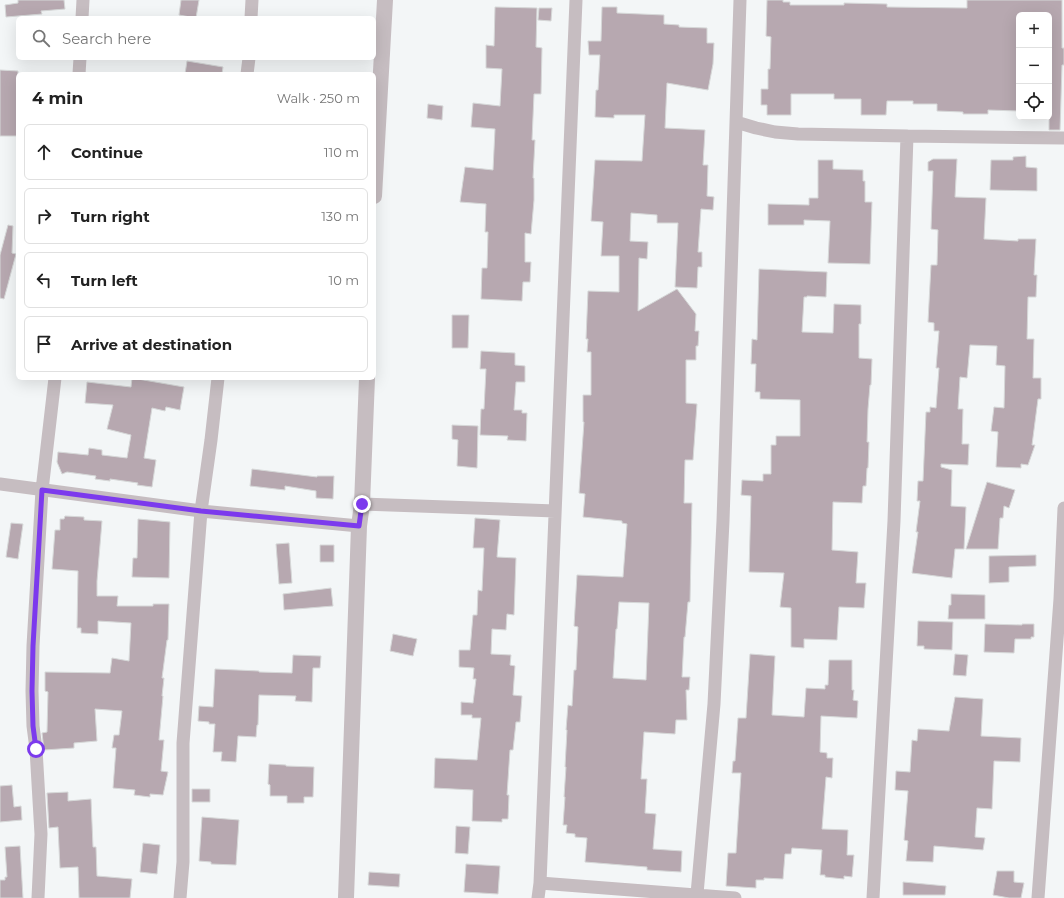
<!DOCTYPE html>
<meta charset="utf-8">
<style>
body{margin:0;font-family:Montserrat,sans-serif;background:#f6f6f6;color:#222}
.controls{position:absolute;right:12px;top:12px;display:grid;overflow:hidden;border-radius:6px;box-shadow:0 4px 16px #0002}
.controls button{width:36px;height:36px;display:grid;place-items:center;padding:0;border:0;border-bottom:1px solid #e0e0e0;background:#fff;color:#222;font:20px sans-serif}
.stop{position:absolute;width:12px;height:12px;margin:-9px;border:3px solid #7c3aed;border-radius:50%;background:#fff}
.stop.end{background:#7c3aed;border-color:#fff;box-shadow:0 1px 4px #0008}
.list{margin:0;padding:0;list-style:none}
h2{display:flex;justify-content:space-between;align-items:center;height:52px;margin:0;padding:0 16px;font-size:17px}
h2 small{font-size:13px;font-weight:400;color:#767676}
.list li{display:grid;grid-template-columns:26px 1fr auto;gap:12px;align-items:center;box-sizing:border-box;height:56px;margin:0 8px 8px;padding:0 8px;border:1px solid #e0e0e0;border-radius:6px}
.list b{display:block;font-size:15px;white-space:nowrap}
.list em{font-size:13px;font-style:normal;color:#767676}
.icon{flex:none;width:22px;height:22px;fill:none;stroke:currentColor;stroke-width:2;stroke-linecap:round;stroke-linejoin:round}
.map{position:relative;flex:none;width:1064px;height:898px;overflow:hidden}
.search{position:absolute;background:#fff;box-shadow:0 4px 16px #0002;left:16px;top:16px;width:360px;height:44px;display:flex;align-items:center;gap:10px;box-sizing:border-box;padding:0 14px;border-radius:6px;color:#767676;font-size:15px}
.panel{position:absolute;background:#fff;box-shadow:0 4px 16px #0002;left:16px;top:72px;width:360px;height:308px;border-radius:6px}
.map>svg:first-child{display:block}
.building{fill:#b7a8b0;stroke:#d6d8d8;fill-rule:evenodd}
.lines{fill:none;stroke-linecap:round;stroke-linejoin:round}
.minor{stroke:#c6bdc1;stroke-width:13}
.tertiary{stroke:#c6bdc1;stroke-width:16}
.route{stroke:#7c3aed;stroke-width:5}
</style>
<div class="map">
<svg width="1064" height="898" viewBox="0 0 1064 898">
<rect width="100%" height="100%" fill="#f3f6f7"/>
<path class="building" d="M 18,0 L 64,0 L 65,9 L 41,11 L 42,14 L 6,17 L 5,5 L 18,3 Z
M 181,0 L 199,0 L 196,18 L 179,15 Z
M 767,0 L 783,0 L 783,2 L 790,2 L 790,5 L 844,5 L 844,3 L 887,4 L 887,7 L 967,8 L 967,0 L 1062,0 L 1062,48 L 1064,48 L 1064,65 L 1062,65 L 1060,130 L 1049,130 L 1049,15 L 1019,15 L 1019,111 L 988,110 L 988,114 L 963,114 L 963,112 L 937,111 L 937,104 L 913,104 L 913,101 L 887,101 L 886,115 L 861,115 L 861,99 L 834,99 L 834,94 L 791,94 L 791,115 L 767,115 L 767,105 L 761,105 L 761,89 L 768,89 L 768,69 L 770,69 L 771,37 L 766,36 Z
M 495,7 L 537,8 L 536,47 L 542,48 L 541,94 L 534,94 L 532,140 L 535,140 L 533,178 L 534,178 L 534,200 L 531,234 L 525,233 L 525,262 L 531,262 L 530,282 L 523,282 L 522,301 L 481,299 L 482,268 L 487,268 L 488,232 L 485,232 L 486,204 L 460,202 L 465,167 L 493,170 L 495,129 L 471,127 L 473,103 L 500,106 L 502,69 L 486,68 L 486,45 L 494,46 Z
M 602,7 L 617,7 L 617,13 L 664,15 L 664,24 L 679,25 L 679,27 L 707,28 L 707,43 L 714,43 L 713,64 L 708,90 L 667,83 L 665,128 L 705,130 L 703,165 L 708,165 L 707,196 L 714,197 L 713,210 L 701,209 L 698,252 L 702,252 L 702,267 L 698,267 L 697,288 L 675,287 L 678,223 L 657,223 L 657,215 L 631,213 L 630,241 L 648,242 L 647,259 L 639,258 L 638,311 L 677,289 L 696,314 L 695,331 L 699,331 L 698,346 L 696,346 L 696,360 L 686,360 L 686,403 L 697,404 L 693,460 L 685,460 L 684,503 L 692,503 L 690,602 L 688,602 L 685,637 L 684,637 L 682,677 L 690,677 L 689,690 L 686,690 L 687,720 L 676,720 L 675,734 L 644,732 L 641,779 L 647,779 L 645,813 L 656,814 L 653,849 L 682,851 L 681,872 L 647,870 L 647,867 L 585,862 L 587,838 L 575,837 L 575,834 L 566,833 L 567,825 L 563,825 L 565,797 L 564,797 L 566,767 L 565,767 L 567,730 L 566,730 L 568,705 L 572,706 L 574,670 L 576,670 L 578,627 L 574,626 L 577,575 L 623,577 L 627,524 L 622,523 L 622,521 L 583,517 L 585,494 L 579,493 L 584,422 L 583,422 L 583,395 L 591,395 L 591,352 L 587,352 L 588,339 L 586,339 L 588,291 L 619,292 L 619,256 L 601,256 L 603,222 L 591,221 L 595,160 L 642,161 L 645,115 L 614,115 L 614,118 L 595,117 L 596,90 L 598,90 L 600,55 L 589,55 L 588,41 L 601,41 ZM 619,602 L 649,603 L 646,680 L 613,678 L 616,629 L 617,629 Z
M 539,8 L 552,8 L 551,21 L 538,20 Z
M 187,61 L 223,67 L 222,74 L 185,74 Z
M 0,70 L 18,71 L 17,136 L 0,136 Z
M 428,104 L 443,106 L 442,120 L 427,118 Z
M 1026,156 L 1026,167 L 1037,168 L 1037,191 L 990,190 L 991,160 L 1013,160 L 1013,157 Z
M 933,159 L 957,159 L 955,197 L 986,198 L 984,239 L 1018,241 L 1018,239 L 1036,239 L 1034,275 L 1037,275 L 1036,297 L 1028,297 L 1027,339 L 1034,339 L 1033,378 L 1041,378 L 1041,399 L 1038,399 L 1032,445 L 1035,445 L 1028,465 L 1021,464 L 1021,468 L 996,467 L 998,432 L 991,431 L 994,407 L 1004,408 L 1005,366 L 996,365 L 997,346 L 970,345 L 967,378 L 960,377 L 958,409 L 963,409 L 962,444 L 969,444 L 968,465 L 941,464 L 941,467 L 952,470 L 951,506 L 966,507 L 964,549 L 955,549 L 952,578 L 912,573 L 918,532 L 916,532 L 920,501 L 917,501 L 918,481 L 923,481 L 926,412 L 930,412 L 930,407 L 936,408 L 939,368 L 936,368 L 939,331 L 934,331 L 934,323 L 928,322 L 931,265 L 937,265 L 938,230 L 931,229 L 933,172 L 933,171 L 928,171 L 928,162 Z
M 818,160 L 833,160 L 833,169 L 863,170 L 863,181 L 865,181 L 865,202 L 872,202 L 870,264 L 828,263 L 830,221 L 804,220 L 804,225 L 768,225 L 768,204 L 809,205 L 809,198 L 818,198 Z
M 8,225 L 13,226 L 12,253 L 16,254 L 4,299 L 0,298 L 0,255 Z
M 759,269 L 827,272 L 826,297 L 807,296 L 807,297 L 804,297 L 802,332 L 833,333 L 834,304 L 861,305 L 861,324 L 859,324 L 859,358 L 872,359 L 871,385 L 870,385 L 868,409 L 867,442 L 869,442 L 868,468 L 867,468 L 866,486 L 863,486 L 862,503 L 833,502 L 832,550 L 858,552 L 856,583 L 866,583 L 864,608 L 839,607 L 837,640 L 804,639 L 804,648 L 791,647 L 791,608 L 780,607 L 784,573 L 749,572 L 751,496 L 741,495 L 742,480 L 763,481 L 763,474 L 771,474 L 771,445 L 776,445 L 776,436 L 800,436 L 800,400 L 760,399 L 760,392 L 755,392 L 756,364 L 751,364 L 752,339 L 757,340 Z
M 452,315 L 469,315 L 468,348 L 452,348 Z
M 481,351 L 515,353 L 515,365 L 525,366 L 525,382 L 516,382 L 514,410 L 522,410 L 522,413 L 527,413 L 526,441 L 507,440 L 508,436 L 480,435 L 481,409 L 484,409 L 486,369 L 480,369 Z
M 132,378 L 184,387 L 180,410 L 166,407 L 165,411 L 152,408 L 144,458 L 156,460 L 152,487 L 137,485 L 138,483 L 110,479 L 110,481 L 95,479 L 96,476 L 67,472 L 62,474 L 57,462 L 58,452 L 88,455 L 89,448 L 102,450 L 102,455 L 127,458 L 131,435 L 107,429 L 113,405 L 85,403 L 87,382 L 131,387 Z
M 452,425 L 478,426 L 477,468 L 457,466 L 458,440 L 452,439 Z
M 252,469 L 317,477 L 317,476 L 334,476 L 333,499 L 316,498 L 316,491 L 285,486 L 285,490 L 250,486 Z
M 987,482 L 1015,490 L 1009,508 L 1004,506 L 1003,518 L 1000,518 L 998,549 L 966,549 Z
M 65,516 L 84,517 L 84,520 L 102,521 L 97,581 L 97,596 L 118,596 L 117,606 L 153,606 L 153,604 L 169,604 L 168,640 L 167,640 L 162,678 L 164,678 L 162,696 L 163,696 L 159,740 L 164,740 L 161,771 L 168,772 L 163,795 L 150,794 L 150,797 L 134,795 L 135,790 L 113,788 L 116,748 L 112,748 L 114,735 L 119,735 L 122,711 L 95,709 L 97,741 L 74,743 L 74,748 L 44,750 L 42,733 L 47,732 L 48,692 L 45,691 L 45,672 L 110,673 L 112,658 L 129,661 L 131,623 L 98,621 L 98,634 L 81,633 L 81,628 L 77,628 L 78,571 L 52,569 L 55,530 L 60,530 L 60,519 L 64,519 Z
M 475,518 L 500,520 L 497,557 L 516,558 L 514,615 L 507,614 L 506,630 L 492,629 L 491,654 L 511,655 L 510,665 L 515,666 L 513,695 L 522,696 L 520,722 L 516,722 L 513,750 L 510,750 L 507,795 L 509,795 L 508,819 L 502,819 L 502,822 L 472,821 L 473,790 L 434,788 L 435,758 L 477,760 L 481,718 L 472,718 L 472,715 L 461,715 L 461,702 L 473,703 L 476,679 L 473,679 L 474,668 L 459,667 L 459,650 L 470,650 L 473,615 L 477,615 L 478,590 L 482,591 L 484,548 L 473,548 Z
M 138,519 L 170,522 L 169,578 L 132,577 L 133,558 L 137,558 Z
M 11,523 L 23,524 L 18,559 L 6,557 Z
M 289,543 L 292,583 L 279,584 L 276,544 Z
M 320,545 L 334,545 L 334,562 L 320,562 Z
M 1036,555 L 1036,566 L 1009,567 L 1009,582 L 989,583 L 989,556 Z
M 331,588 L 333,606 L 284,610 L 283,594 Z
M 951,594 L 985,595 L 985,619 L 948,619 L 949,605 L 951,605 Z
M 918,621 L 953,622 L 952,650 L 924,649 L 924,646 L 917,646 Z
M 985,624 L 1022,625 L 1022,624 L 1034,624 L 1034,637 L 1031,637 L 1031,639 L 1015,639 L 1014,653 L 984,652 Z
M 393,634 L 417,639 L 413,656 L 390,651 Z
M 750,654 L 775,656 L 772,715 L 804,717 L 806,688 L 825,689 L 825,685 L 828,685 L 829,660 L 852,660 L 852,690 L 854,690 L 853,700 L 858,701 L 857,718 L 821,716 L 820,752 L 827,753 L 827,758 L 833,758 L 832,778 L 826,777 L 822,829 L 848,830 L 847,855 L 854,855 L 852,877 L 844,876 L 844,879 L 825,877 L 825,875 L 820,875 L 822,850 L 792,848 L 791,854 L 785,854 L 783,879 L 764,878 L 764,880 L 756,880 L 756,888 L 726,886 L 728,853 L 736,853 L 741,773 L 732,773 L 733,761 L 735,761 L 738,718 L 746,718 Z
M 955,654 L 968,655 L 966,676 L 953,675 Z
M 293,655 L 321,656 L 320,668 L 313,668 L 312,702 L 295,701 L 296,696 L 259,695 L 258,725 L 257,725 L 256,737 L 238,736 L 236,762 L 221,761 L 222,752 L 213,752 L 215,724 L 209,724 L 209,722 L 198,721 L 199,706 L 213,707 L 215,669 L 259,671 L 259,672 L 292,673 Z
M 955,697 L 983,699 L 981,736 L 1021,738 L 1020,762 L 994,761 L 992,809 L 977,808 L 975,837 L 985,838 L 983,850 L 934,846 L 933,862 L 906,861 L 908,841 L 904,840 L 908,791 L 895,790 L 896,771 L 910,772 L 912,740 L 917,741 L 918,729 L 949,731 Z
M 269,764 L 286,765 L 286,766 L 314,767 L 313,797 L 304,797 L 304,803 L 287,803 L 287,796 L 270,796 L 270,785 L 268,784 Z
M 12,785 L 14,807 L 21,806 L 22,820 L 0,822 L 0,786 Z
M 192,789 L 210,789 L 210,802 L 192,802 Z
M 68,792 L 68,801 L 91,799 L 93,847 L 96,847 L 97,876 L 132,879 L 130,898 L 79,898 L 78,867 L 60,868 L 58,827 L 49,828 L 47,793 Z
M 202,817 L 239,820 L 236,865 L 211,864 L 211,862 L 199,861 Z
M 456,826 L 470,827 L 468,854 L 455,853 Z
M 143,843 L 160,845 L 157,874 L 140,872 Z
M 20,846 L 23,898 L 0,898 L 0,880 L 5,880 L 5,877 L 7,877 L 5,847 Z
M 466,864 L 500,866 L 498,894 L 464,892 Z
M 997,871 L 1014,871 L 1014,882 L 1024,883 L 1021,898 L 1009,898 L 993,895 Z
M 369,872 L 400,874 L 399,887 L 368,885 Z
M 903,882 L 946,886 L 945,895 L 903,895 Z"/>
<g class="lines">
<path class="minor" d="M 82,18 L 83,0
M 251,18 L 252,0
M 79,74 L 80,58
M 247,74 L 249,58
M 736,122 L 756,128 L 775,132 L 798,134 L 907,136 L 1064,138
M 0,484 L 201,511 L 359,526
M 362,504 L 555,511
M 540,883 L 735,898
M 697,894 L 714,704 L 723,521 L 740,0
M 38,898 L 41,834 L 36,749 L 33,726 L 32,691 L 33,646 L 42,490 L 55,378
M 180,898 L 183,862 L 183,743 L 201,511 L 211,440 L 218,378
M 538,898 L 540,883 L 576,0
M 873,898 L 894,521 L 907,136
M 1038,898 L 1060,599 L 1064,508"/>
<path class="tertiary" d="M 374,196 L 385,0
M 346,898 L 359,526 L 362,504 L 367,378"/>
</g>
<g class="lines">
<path class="route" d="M 36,749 L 33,726 L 32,691 L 33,646 L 42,490 L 201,511 L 359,526 L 362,504"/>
</g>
</svg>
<div class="controls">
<button>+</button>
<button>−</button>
<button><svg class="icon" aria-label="locate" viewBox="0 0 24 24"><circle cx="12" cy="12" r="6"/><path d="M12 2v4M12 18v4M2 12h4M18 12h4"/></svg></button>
</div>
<div class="stop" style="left:36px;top:749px"></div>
<div class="stop end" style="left:362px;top:504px"></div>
<div class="search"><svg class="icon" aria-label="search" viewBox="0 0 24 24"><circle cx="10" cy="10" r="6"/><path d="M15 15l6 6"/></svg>Search here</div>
<section class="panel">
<h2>4 min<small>Walk · 250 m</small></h2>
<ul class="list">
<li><svg class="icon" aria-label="ahead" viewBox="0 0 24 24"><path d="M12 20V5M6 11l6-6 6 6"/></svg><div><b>Continue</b></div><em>110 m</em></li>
<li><svg class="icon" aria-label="right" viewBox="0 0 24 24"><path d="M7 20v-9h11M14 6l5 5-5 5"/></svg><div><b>Turn right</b></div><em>130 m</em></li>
<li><svg class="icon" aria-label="left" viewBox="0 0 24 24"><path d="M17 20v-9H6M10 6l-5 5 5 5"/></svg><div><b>Turn left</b></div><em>10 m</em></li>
<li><svg class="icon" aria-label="arrive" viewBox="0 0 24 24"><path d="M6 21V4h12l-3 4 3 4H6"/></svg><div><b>Arrive at destination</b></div></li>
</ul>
</section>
</div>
